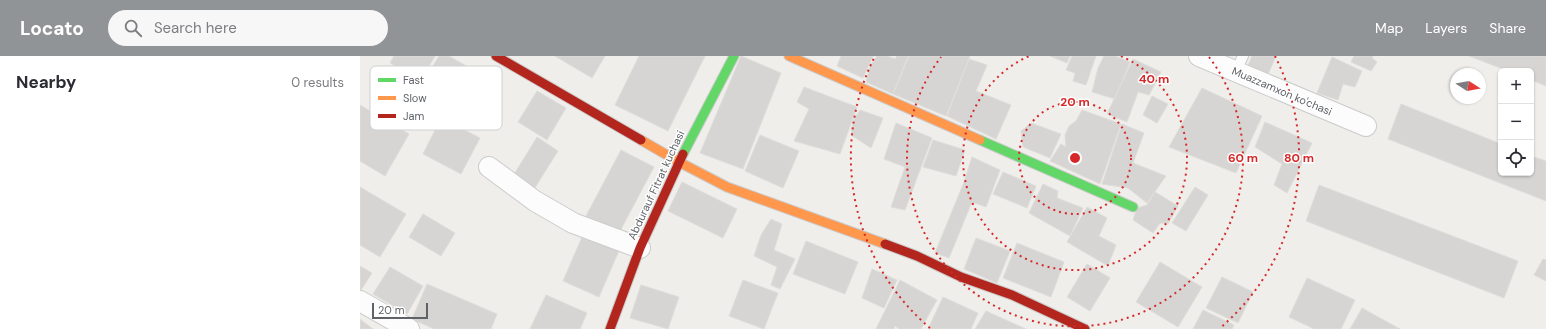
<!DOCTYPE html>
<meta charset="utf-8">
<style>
body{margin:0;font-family:"DM Sans",sans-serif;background:#f7f7f7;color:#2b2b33}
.controls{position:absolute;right:12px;top:12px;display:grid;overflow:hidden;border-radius:6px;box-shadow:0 1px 3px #0004}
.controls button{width:36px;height:36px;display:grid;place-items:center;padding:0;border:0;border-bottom:1px solid #e1e1e2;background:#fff;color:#2b2b33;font:20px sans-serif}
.compass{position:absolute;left:1090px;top:12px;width:36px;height:36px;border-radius:50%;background:#fff;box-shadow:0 1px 3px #0004;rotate:101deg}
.scale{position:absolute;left:12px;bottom:10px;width:56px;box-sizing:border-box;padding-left:4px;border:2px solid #5f6368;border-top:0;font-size:11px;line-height:14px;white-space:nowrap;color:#5f6368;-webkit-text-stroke:3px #fff;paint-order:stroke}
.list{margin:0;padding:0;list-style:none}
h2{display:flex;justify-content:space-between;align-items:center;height:52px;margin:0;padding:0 16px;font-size:17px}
h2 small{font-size:13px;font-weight:400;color:#7c7c81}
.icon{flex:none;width:22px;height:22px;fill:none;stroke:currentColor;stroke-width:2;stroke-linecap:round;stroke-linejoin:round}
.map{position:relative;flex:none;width:1186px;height:273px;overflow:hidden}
header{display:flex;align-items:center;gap:24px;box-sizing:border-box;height:56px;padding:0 20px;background:#919496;color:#fff}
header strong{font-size:19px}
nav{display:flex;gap:22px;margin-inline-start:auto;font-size:14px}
.search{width:280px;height:36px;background:#f7f7f7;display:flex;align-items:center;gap:10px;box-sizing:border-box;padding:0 14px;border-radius:22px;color:#7c7c81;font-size:15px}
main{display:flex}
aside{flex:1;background:#fff}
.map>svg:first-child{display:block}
.building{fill:#d6d5d3;stroke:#deddd9}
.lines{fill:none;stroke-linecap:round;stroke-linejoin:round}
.lane-casing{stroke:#cbcccc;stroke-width:12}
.street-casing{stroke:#cbcccc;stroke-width:22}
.fast-casing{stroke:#cacacb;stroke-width:11}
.slow-casing{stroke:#cacacb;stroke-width:11}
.jam-casing{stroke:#cacacb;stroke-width:11}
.lane{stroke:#fdfcfc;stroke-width:10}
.street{stroke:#fdfcfc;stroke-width:20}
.fast{stroke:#63d668;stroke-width:9}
.slow{stroke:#ff974d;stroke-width:9}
.jam{stroke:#b3261e;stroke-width:9}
.ring{fill:none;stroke:#d62828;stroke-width:2;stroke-dasharray:2 4}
.labels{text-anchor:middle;stroke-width:3;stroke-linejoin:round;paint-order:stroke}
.street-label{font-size:11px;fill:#5f6368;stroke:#fff}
.key{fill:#fff;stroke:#cfd0d2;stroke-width:1}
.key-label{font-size:11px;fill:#5f6368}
.centre{fill:#d62828;stroke:#fff;stroke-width:2}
.ring-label{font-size:12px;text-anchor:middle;font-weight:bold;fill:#d62828;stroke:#fff;stroke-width:3;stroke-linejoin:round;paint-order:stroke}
</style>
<header>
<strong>Locato</strong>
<div class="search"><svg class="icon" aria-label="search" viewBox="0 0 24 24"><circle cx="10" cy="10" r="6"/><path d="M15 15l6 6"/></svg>Search here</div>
<nav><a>Map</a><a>Layers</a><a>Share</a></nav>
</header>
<main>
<aside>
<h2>Nearby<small>0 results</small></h2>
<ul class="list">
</ul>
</aside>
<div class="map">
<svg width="1186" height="273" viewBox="0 0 1186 273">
<rect width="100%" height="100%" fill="#efeeea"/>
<path class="building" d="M 34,0 L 75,0 L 60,25 L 30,7 Z
M 79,0 L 89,0 L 134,26 L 116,57 L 63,26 Z
M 195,0 L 245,0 L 232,22 Z
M 279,0 L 345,0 L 308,75 L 255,49 Z
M 381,0 L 421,17 L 383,113 L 340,97 Z
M 481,0 L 513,0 L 503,22 L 477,10 Z
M 517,0 L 527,0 L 535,3 L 537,0 L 548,0 L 533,38 L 506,26 L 510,10 Z
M 549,0 L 610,0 L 586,60 L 533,38 Z
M 690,0 L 710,0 L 707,7 Z
M 712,0 L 736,0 L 726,29 L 713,25 L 715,17 L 706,14 Z
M 744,0 L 755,0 L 770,6 L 755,43 L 732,36 L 738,12 Z
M 892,0 L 916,0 L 907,21 L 887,12 Z
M 994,0 L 1013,0 L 1012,2 L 1017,6 L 1011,15 L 991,6 Z
M 1109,0 L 1186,0 L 1186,30 L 1171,24 L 1171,15 L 1148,15 Z
M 972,1 L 1002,15 L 995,31 L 983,28 L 978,44 L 957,37 Z
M 609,3 L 627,9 L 616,35 L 651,49 L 636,83 L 587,60 Z
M 773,3 L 801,16 L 789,39 L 778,36 L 767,66 L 747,58 Z
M 444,31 L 497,51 L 480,98 L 434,85 L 449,53 L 437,46 Z
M 842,32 L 902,60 L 876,117 L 809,91 Z
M 177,35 L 206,52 L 187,84 L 158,66 Z
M 792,40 L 808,48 L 797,67 L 783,59 Z
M 1041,48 L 1141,88 L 1141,117 L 1171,117 L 1171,100 L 1186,105 L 1186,145 L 1028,83 Z
M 0,49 L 49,78 L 25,120 L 0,105 Z
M 500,54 L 523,62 L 511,92 L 491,79 L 493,65 Z
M 722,54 L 761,68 L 740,128 L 690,105 L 701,88 L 706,91 L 705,79 L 709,70 L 716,65 Z
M 81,62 L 120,82 L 101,118 L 63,98 Z
M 905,66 L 952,87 L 927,137 L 914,129 L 922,108 L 895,91 Z
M 536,67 L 572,82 L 545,154 L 531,151 L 545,111 L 524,103 Z
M 671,67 L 701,78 L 690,102 L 663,91 L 661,75 Z
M 762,68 L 784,77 L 773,107 L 806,120 L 787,147 L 768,132 L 742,128 Z
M 400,79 L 439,95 L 423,132 L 385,115 Z
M 177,81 L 198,95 L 171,138 L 150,125 Z
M 573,84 L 605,94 L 596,120 L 563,111 Z
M 261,94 L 294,111 L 259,177 L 226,160 Z
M 612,101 L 640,114 L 626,151 L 612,146 L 589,202 L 575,197 L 604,126 Z
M 643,116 L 676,130 L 667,152 L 633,138 Z
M 322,126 L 377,153 L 363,182 L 308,155 Z
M 683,128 L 698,135 L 697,142 L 723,152 L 710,180 L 669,157 Z
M 959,129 L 1158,205 L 1144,242 L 946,165 Z
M 0,131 L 46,158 L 20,201 L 0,189 Z
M 835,131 L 848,139 L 826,175 L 812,167 Z
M 795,136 L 818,150 L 808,168 L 800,167 L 793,177 L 773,164 L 777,152 L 787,149 Z
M 727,151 L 747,162 L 739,180 L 756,189 L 748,210 L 707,186 Z
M 63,158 L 95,177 L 81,200 L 49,181 Z
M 411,163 L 422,168 L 414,194 L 435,203 L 420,233 L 411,229 L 417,211 L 394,200 L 401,179 Z
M 225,174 L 261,190 L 239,241 L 203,225 Z
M 616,182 L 650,195 L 637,227 L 604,213 Z
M 446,185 L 498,206 L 485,238 L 433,218 Z
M 657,187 L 704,206 L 691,241 L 643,222 Z
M 1183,203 L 1186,204 L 1186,225 L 1174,219 Z
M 800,206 L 842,231 L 818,271 L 776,246 Z
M 727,208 L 750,222 L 730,255 L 707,241 Z
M 0,210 L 12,217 L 1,234 L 0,233 Z
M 30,211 L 63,230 L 47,258 L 13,238 Z
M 512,213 L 537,224 L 524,252 L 502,242 Z
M 862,221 L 893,236 L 878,267 L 846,252 Z
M 947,222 L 995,244 L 981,273 L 954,273 L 929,261 Z
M 383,224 L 418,237 L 404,273 L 369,260 Z
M 540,224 L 577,244 L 561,273 L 539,273 L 535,270 L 534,273 L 516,273 Z
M 67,228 L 137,258 L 131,273 L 74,273 L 52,263 Z
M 281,229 L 319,241 L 308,273 L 270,262 Z
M 186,239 L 227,257 L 220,273 L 170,273 Z
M 583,241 L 618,257 L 611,273 L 568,273 Z
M 1002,252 L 1040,273 L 990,273 Z
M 843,254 L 874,269 L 872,273 L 833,273 Z
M 626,255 L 666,273 L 615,273 Z
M 0,263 L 13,273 L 0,273 Z"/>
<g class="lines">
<defs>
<path id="lane" d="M 876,15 L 883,0"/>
<path id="street" d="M 839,0 L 1006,70
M 129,111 L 175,145 L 213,167 L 280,192
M 0,245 L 49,273"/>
<path id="fast" d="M 620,84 L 773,151
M 323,98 L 374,0"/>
<path id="slow" d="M 429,0 L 620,84
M 281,84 L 319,106 L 367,131 L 525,188"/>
<path id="jam" d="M 136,0 L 281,84
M 525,188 L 557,200 L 601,221 L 652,239 L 725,273
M 250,273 L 280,192 L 323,98"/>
</defs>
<use href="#lane" class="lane-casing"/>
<use href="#street" class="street-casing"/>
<use href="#fast" class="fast-casing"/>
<use href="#slow" class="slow-casing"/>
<use href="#jam" class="jam-casing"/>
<use href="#lane" class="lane"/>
<use href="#street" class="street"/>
<use href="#fast" class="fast"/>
<use href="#slow" class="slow"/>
<use href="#jam" class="jam"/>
</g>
<g class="ring">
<circle cx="715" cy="102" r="56"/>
<path d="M761 0A112 112 0 1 1 669 0"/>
<path d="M849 1A168 168 0 1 1 581 1"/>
<path d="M570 272A224 224 0 0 1 515 0M915 0A224 224 0 0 1 860 272"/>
</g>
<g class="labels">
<g class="street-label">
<text transform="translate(922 35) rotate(23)" y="4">Muazzamxon ko'chasi</text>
<text transform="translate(296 129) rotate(-65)" y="4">Abdurauf Fitrat kuchasi</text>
</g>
</g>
<rect x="10" y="10" width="132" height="64" rx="6" class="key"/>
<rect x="18" y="22" width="18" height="4" fill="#63d668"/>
<rect x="18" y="40" width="18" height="4" fill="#ff974d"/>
<rect x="18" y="58" width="18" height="4" fill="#b3261e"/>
<g class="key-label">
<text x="43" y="28">Fast</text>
<text x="43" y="46">Slow</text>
<text x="43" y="64">Jam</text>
</g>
<circle cx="715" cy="102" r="6" class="centre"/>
<g class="ring-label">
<text x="794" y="27">40 m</text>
<text x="715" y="50">20 m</text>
<text x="883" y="106">60 m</text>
<text x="939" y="106">80 m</text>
</g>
</svg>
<div class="controls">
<button>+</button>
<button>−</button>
<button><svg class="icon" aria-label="locate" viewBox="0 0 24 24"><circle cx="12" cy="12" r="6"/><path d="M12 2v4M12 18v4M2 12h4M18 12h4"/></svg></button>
</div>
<svg class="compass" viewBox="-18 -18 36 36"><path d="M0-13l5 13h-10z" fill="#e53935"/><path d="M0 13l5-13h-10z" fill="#7c7c81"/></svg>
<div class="scale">20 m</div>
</div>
</main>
